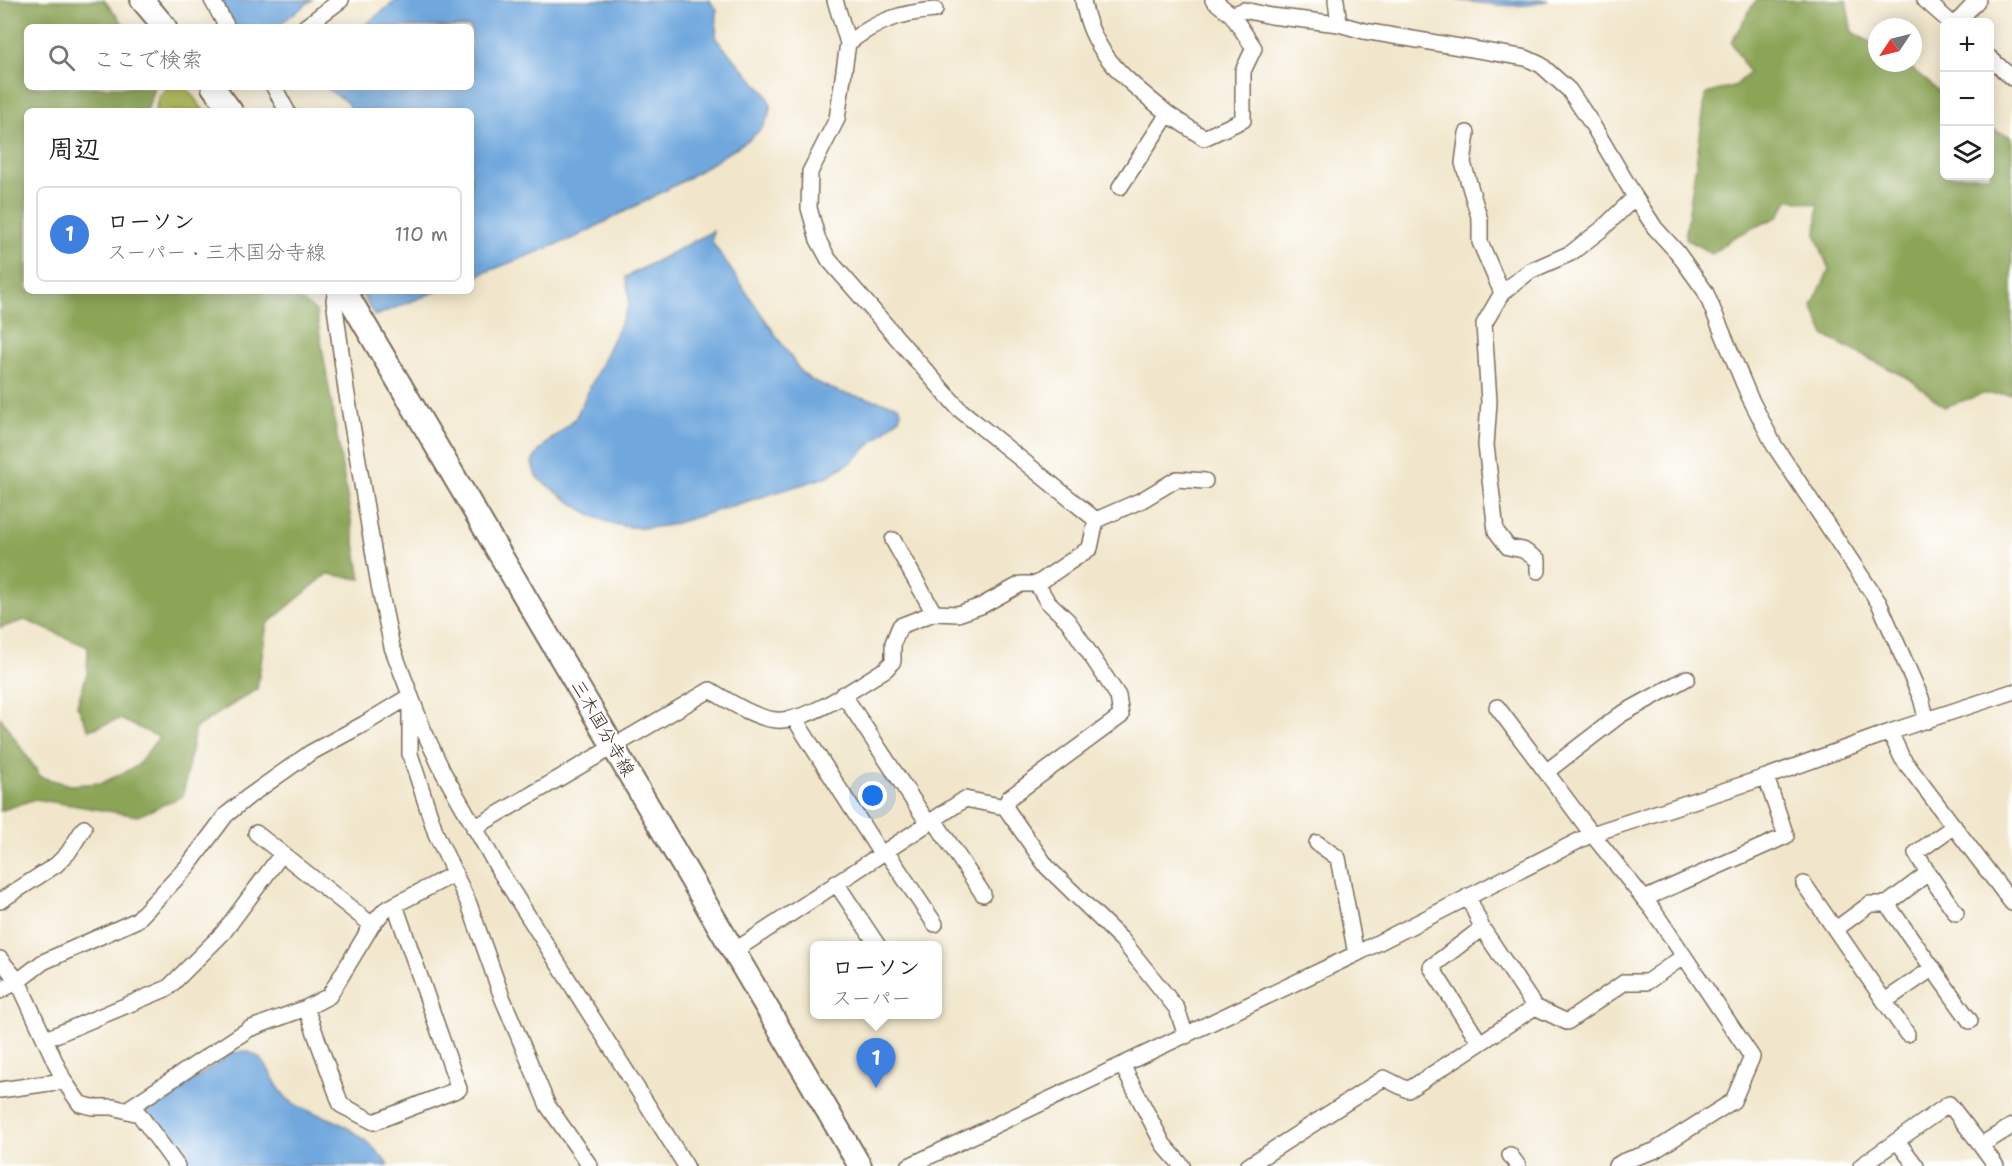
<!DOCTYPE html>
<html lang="ja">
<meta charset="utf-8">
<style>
body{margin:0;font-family:"Shantell Sans","Klee One",sans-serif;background:#f6f6f6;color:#222}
.controls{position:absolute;right:18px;top:18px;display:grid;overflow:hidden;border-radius:9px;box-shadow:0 3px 15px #0003}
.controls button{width:54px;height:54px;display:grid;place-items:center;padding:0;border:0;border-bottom:2px solid #e0e0e0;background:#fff;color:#222;font:30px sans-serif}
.compass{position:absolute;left:1868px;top:18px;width:54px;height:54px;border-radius:50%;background:#fff;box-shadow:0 3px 15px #0003;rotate:235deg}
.you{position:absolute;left:873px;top:796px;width:21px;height:21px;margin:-15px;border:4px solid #fff;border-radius:50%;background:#1a73e8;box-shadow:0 0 0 9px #1a73e833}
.badge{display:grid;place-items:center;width:39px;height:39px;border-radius:50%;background:#1f6fb2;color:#fff;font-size:20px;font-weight:700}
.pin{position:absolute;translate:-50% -50px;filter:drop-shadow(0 2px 3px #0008)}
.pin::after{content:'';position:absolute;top:32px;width:21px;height:18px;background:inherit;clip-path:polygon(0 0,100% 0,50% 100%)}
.popup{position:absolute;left:810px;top:941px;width:132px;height:78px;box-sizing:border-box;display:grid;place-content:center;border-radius:9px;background:#fff;filter:drop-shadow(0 2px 4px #0005);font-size:20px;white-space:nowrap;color:#767676}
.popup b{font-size:22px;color:#222}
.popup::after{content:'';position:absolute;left:50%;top:100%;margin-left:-12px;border:12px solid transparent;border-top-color:#fff}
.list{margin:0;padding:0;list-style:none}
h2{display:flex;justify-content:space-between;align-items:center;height:78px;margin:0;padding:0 24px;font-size:26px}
h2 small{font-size:20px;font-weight:400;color:#767676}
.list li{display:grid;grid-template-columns:39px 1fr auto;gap:18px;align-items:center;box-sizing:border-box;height:96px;margin:0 12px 12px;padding:0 12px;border:2px solid #e0e0e0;border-radius:9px}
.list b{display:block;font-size:22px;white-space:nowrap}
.list p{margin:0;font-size:20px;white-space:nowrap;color:#767676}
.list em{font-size:20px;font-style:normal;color:#767676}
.icon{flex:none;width:33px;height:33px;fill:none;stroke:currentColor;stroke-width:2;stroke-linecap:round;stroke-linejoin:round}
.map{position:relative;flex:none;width:2012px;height:1166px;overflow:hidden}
.search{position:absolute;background:#fff;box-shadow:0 3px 15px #0003;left:24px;top:24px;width:450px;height:66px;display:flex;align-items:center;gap:15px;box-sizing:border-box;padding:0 21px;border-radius:9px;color:#767676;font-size:22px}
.panel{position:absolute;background:#fff;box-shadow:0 3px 15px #0003;left:24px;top:108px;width:450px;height:186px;border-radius:9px}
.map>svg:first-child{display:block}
.green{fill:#afbc5f;stroke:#75733e;stroke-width:1.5}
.forest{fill:#8ba456;stroke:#63673a;stroke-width:1.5}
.water{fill:#6fa7dd;stroke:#55687e;stroke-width:1.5}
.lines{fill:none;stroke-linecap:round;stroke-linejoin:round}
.street-casing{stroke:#7b6c5b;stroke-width:18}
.primary-casing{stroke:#7b6c5b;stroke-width:26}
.street{stroke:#fff;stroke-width:15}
.primary{stroke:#fff;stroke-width:22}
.labels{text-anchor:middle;stroke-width:4.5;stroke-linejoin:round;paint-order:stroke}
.street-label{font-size:18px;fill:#3b2a1e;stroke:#fff}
</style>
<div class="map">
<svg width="2012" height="1166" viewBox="0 0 2012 1166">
<rect width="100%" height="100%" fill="#fff"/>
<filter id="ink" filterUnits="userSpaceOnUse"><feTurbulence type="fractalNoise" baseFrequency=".0167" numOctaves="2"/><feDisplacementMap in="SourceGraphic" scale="12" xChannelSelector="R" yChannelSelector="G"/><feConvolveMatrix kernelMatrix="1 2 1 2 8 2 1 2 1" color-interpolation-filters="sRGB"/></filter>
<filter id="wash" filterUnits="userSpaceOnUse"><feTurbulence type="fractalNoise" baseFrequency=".008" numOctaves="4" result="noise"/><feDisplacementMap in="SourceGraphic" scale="24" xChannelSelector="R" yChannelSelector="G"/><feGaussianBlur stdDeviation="1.35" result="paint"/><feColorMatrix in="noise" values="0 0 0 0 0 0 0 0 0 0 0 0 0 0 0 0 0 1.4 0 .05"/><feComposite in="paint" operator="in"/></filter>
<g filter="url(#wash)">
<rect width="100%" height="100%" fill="#f1e6cb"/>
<path class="green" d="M 169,87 L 186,87 L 204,111 L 155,111 L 159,96 Z"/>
<path class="forest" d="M 0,0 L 104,0 L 126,27 L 27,27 L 27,87 L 154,87 L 147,111 L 27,111 L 27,291 L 288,291 L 316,311 L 361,579 L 327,574 L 267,624 L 257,689 L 195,728 L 183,796 L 138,816 L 35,799 L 0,811 L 0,717 L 41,777 L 70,785 L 102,783 L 137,766 L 159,737 L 120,719 L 89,730 L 77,705 L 87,674 L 88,647 L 25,620 L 0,628 Z
M 1756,0 L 1846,0 L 1852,32 L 1877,46 L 1877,63 L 1905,63 L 1944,95 L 1944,176 L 1990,176 L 1990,128 L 2012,137 L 2012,394 L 1983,394 L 1944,407 L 1911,380 L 1825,336 L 1812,306 L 1829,270 L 1816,236 L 1818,205 L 1789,199 L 1778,217 L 1734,237 L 1712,254 L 1685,238 L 1706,94 L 1736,85 L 1749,73 L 1731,42 Z"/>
<path class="water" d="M 219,0 L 312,0 L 276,27 L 234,27 C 228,18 225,9 219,0 Z
M 397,0 L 709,0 L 717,10 L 716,39 L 766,94 L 771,105 L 768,117 L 763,127 L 750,139 L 683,181 L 576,237 L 471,278 L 471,111 L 351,111 C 348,97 333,97 327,87 L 471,87 L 471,27 L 362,27 Z
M 1456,0 L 1548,0 C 1522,11 1483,3 1456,0 Z
M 713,231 L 712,242 L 801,372 L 811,380 L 839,392 L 896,405 L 900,408 L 901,412 L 899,418 L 851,462 L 826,477 L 670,525 C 611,536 586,513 541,481 L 536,476 L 532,463 C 540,443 563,434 576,417 L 628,307 L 629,296 L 626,277 Z
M 360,291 L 437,291 L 375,316 Z
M 244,1051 C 271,1055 270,1085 289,1100 C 301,1110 317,1113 331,1119 C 353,1129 375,1146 389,1166 L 186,1166 L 146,1113 L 232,1053 Z"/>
</g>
<g filter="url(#ink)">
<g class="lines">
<defs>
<path id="street" d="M 212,0 L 227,27
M 1083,0 C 1092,56 1127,80 1168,114 L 1120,187
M 1213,0 L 1232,15 L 1244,10 L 1271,16 L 1339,24 L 1364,31 L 1526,58 L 1541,65 L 1569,90 L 1592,124 L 1635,197 L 1655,228 L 1677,252 L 1705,291 L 1749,396 L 1774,445 L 1879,603 L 1921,698 L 1927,721
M 1336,0 L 1339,24
M 1925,0 L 1950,22
M 1957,22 L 1978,0
M 305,27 L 341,0
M 848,43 C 877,21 899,13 935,10
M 1990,58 L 2012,78
M 274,87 L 287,111
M 1168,114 L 1204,138 L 1243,120 L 1243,71 L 1254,48 L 1232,15
M 1467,133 L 1463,163 L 1480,220 L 1480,242 L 1502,293 L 1530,271 L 1571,253 L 1602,229 L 1635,197
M 336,291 L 334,300 L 346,389 L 379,585 L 392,647 L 423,729 L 443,772 L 499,870 L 686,1166
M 1502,293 L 1484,324 L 1489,402 L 1486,445 L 1496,531 L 1508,547 L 1523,550 L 1538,560 L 1538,571
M 1096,520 L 1142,500 L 1177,479 L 1205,481
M 893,540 L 934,613
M 1037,584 L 1047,601 L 1068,621 L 1118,696 L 1121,716 L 1009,798 L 1005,807 L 1047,867 L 1122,940 L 1177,1009 L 1186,1036
M 843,694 L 928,823
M 1497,707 L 1546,772
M 794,718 L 881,854
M 1890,732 L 1902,758 L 2012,903
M 934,820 L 983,894
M 474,828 L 710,690 C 728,701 761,722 782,720 C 814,718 858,686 886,669 L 893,661 L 893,643 L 900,626 L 934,613 L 958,614 L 981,606 L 1021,584 L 1037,584 L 1090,548 L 1096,520 L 959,409 L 829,260 L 818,240 L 809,208 L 810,172 L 837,119 L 848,43 L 835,0
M 256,833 L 372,925
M 1317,843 L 1338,858 L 1356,954
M 886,851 L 935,924
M 1928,873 L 1956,913
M 836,883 L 878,946
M 1804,884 L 1907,1034
M 1644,899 L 1786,836 L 1766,777
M 0,901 L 56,865 L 68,853 L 84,828
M 1887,904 L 1970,1021
M 1836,929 L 1870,904 L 1887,904 L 1928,873 L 1916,853 L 1954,826
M 734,951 L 965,799 L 1005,807
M 0,959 L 18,981 L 64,1081 L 80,1104 L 93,1107 L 113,1107 L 139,1114 L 177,1166
M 0,991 L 18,981 L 43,962 L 137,920 L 187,867 L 226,815 L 248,797 L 310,753 L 364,724 L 410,696 L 410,754 L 436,834 L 469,904 L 502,997 L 548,1106 L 590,1166
M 1885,1001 L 1933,968
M 1535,1007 L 1567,1022 L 1625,982 L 1647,982 L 1684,956
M 306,1008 L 341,1105 L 374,1122 L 459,1089 L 395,905
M 46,1039 L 168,988 L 223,933 L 281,855
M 1480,1043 L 1431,967 L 1482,928
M 1122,1065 L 1163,1144 L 1182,1166
M 0,1090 L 64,1081
M 126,1110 L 249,1029 L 306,1008 L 329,996 L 372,925 L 385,910 L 454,874
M 1897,1141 L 1916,1166
M 1981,1145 L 1996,1166
M 1510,1155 L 1518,1166
M 909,1166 L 1356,954 L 1592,834 L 1766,777 L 1890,732 L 2012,692
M 1248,1166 L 1384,1078 L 1408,1090 L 1535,1007 L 1482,928 L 1468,896
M 1616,1166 L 1624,1161 L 1654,1151 L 1733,1101 L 1752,1057 L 1653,910 L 1592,834 L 1546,772 L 1620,715 L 1687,678
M 1861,1166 L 1949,1104 L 1981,1145 L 2012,1126"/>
<path id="primary" d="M 142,0 L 165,27
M 213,87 L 231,111
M 345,291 L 860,1166"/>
</defs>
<use href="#street" class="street-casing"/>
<use href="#primary" class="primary-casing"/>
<use href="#street" class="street"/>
<use href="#primary" class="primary"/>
</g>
</g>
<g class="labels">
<g class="street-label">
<text transform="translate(603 728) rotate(60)" y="6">三木国分寺線</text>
</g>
</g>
</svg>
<div class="controls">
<button>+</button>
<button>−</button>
<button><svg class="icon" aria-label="layers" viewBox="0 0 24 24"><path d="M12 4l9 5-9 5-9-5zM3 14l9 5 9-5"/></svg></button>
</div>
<svg class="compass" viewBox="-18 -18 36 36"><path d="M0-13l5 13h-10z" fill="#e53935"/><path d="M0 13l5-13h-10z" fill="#767676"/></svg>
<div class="you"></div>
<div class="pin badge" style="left:876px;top:1088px;background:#3f7fe0">1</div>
<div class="popup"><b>ローソン</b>スーパー</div>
<div class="search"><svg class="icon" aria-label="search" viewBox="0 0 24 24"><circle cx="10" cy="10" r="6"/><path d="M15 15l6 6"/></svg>ここで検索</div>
<section class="panel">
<h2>周辺<small></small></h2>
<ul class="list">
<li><span class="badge" style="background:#3f7fe0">1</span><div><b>ローソン</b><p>スーパー · 三木国分寺線</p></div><em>110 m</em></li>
</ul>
</section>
</div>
